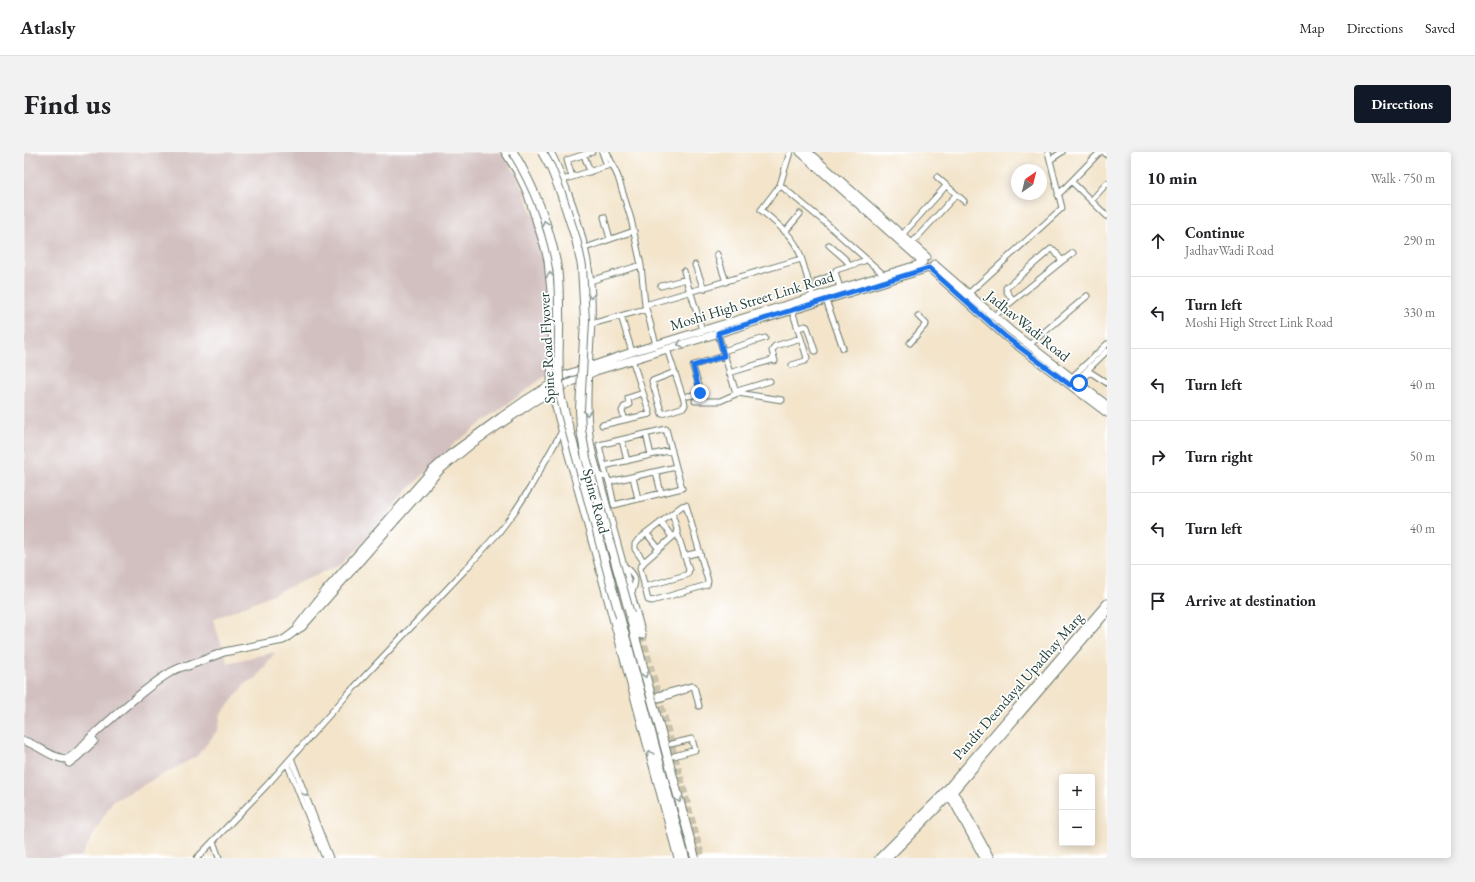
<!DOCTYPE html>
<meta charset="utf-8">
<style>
body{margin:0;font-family:"EB Garamond",serif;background:#f2f2f2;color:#202124}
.controls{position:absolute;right:12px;bottom:12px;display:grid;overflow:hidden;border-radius:4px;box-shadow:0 2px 10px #0003}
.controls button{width:36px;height:36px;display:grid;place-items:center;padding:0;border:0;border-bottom:1px solid #e0e0e0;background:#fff;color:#202124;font:20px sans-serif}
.compass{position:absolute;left:987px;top:12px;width:36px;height:36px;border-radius:50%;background:#fff;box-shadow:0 2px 10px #0003;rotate:35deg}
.stop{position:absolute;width:12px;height:12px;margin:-9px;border:3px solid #1a73e8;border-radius:50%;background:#fff}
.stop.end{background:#1a73e8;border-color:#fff;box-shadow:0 1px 4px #0008}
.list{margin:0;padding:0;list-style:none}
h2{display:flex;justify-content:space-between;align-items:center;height:52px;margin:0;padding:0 16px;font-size:17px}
h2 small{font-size:13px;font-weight:400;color:#757577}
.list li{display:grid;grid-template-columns:26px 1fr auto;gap:12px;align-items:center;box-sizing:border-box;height:72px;padding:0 16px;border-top:1px solid #e0e0e0}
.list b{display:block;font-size:15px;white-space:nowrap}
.list p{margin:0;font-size:13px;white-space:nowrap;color:#757577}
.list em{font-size:13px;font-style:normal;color:#757577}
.icon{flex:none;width:22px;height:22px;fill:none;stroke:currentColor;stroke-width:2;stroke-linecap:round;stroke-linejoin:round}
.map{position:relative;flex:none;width:1083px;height:706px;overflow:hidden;border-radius:4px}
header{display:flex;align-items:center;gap:24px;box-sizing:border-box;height:56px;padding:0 20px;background:#fff;border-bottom:1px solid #e0e0e0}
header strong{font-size:19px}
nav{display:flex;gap:22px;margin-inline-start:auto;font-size:14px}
.intro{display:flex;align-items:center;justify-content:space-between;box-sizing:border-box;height:96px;padding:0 24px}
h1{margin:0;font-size:28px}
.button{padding:10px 18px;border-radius:4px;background:#111827;color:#fff;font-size:14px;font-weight:700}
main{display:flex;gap:24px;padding:0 24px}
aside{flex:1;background:#fff;border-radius:4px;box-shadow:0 2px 10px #0003}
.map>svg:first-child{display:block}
.industrial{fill:#d2bfbf}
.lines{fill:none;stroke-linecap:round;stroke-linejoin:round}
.secondary-tunnel{stroke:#c9c3ac;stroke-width:7;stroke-dasharray:7 3.5;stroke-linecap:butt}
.street-casing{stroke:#697768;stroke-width:7}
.secondary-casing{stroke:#697768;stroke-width:9}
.primary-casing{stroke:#697768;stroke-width:10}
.street{stroke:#fff;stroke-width:5}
.secondary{stroke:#fff;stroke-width:7}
.primary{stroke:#fff;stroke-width:8}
.primary-bridge-casing{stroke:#697768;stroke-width:10;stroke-linecap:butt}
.primary-bridge{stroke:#fff;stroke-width:8}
.oneway{stroke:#8f9e9a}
.route{stroke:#1a73e8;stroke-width:5}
.labels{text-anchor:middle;stroke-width:3.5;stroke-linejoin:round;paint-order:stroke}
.street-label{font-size:15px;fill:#1f3d34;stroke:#fff}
</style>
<header>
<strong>Atlasly</strong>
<nav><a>Map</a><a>Directions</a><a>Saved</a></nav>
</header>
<div class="intro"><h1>Find us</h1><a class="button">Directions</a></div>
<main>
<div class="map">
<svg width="1083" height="706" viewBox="0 0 1083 706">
<rect width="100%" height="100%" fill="#fff"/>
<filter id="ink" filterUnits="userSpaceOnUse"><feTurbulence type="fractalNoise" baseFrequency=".025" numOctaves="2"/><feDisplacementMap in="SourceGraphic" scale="8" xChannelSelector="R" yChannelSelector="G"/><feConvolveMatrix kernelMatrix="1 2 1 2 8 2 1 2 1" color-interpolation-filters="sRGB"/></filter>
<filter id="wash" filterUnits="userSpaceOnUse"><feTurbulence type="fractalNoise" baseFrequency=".012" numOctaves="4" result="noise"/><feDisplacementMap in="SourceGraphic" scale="16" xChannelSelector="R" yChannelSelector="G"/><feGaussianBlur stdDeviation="0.9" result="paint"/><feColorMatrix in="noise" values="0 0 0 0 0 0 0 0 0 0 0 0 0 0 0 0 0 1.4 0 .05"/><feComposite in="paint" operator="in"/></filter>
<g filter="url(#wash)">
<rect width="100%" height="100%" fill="#f3e4ca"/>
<path class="industrial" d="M 0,0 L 475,0 L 493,22 L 524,101 L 528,219 L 431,291 L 380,342 L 356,373 L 320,411 L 189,468 L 204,511 L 251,500 L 231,528 L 223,530 L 197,562 L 194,578 L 173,604 L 88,650 L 56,706 L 0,706 Z"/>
</g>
<g filter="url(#ink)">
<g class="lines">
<path class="secondary-tunnel" d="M 618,483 L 678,706"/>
<defs>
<path id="street" d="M 578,0 L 583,14
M 583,0 L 594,25 L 607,67 L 617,113 L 621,153 L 632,192
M 766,0 L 756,33 L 737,58 C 751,70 770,84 776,102 C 781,116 784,130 789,144
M 1080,0 L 1083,3
M 560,3 L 566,20
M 1026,8 L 1038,0
M 548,25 L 543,8 L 568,0
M 913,25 L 940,49
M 539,28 L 589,12
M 1048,30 L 1083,64
M 756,33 L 803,72 L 859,122
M 1034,43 L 1076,0
M 1067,49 L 1083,31
M 580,65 L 586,87
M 761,80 L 776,62
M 878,83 L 922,34
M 887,92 L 932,43
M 805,93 L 821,107 L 826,113
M 561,96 L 610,79
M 693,102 L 702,130
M 1038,109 L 1049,101
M 671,113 L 680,137
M 660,119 L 666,141
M 566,129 L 617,113
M 793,129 L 812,122
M 637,134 L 662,127
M 816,136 L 811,120 L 812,118 L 840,109
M 667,141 L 678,178
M 944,142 L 1038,56 L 1024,0
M 802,148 L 819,196
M 621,153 L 777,107
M 597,164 L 608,200
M 970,164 L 1038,109 L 1030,98 L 1027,97 L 982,136 L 983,140 L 989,148
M 567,172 L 622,157
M 774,176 L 781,174 L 783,175 L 791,199
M 693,179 L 712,241
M 886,191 L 902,172 L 894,164
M 1005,193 L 1063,144
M 643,197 L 660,248 L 661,253 L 660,255 L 638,262 L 628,229 L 651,220
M 699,199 L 741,186
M 751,209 L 748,199 L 751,194 L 777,186
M 768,213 L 781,209 L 783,206 L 768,158
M 705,221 L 748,208
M 1046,227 L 1083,192
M 1051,230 L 1083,199
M 1055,231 L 1066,220 L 1083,231
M 713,239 L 746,229
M 664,244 L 675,242 L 677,239 L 669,215 L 670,213 L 700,204
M 671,249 L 696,249 L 714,241 L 758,248
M 601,268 L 598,259 L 600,255 L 605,253 L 604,246 L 619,241
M 578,273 L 626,262 L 608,207
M 622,282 L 627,303
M 598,288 L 603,309
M 632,320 L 637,341
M 582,323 L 580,314 L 648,298
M 574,325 L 582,323 L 585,330 L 652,315 L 642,277 L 575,293 L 580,314
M 609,325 L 614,347
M 585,330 L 590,353 L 658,336 L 652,315
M 637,370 L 648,385
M 623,382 L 635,397
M 660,404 L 676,400
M 620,410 L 611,397 L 611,392 L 614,388 L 658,354 L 662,353 L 684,429 L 683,433 L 628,449 L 624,448 L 616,416 L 620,410 L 652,382 L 653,377 L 648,362
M 599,413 C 612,422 614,428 607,442
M 620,435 L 662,423 L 664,421 L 665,418 L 653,380
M 634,543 L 668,534 L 670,534 L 675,554
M 635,547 L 662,538
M 647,592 L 668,587 L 671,598 L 650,604
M 267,606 L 306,706
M 263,611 L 301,706
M 189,689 L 195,706
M 173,706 L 243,633 L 323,543 L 440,419 L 475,380 L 491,359 L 506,336 L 538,279"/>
<path id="secondary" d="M 481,0 L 493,19 L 503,40 L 521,96 L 524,109 L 529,160 L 527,233 L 530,248 L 654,706
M 526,0 C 535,17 541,35 548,53 C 561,93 569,127 567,169 C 565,215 558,260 569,305 L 618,483
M 784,0 L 903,105
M 910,112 L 987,179 L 1083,253
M 274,474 L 302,438 L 408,318 L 425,303 L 477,265 L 503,247 L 541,223 L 608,200 L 893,113 L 899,110 L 776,0
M 0,589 C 15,593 28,607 43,607 C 52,603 61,591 68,584 C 84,570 144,513 164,514 L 200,500 L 259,488 C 266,484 271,478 278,475 L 416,318 L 449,291 L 506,252 L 528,239 L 572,219 L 905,116 L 982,185 L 1083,261
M 45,611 L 53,605 L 70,589
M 926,637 L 934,647 L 966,706
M 922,643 L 929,649 L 960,706
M 855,706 L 916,645 L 1083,451
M 864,706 L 929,640 L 1083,460"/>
<path id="primary" d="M 606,462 L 611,485 L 671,706
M 596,465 L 661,706"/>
</defs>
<use href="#street" class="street-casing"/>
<use href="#secondary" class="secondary-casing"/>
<use href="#primary" class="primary-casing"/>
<use href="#street" class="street"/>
<use href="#secondary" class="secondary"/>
<use href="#primary" class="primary"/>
<defs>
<path id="primary-bridge" d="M 489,0 C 510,35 526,76 533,116 C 535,130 535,145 535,159 C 536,189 532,218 537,247 L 596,465
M 518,0 L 527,16 L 537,41 L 552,87 L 558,114 L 561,169 L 556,257 L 557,278 L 562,306 L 606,462"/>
</defs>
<use href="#primary-bridge" class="primary-bridge-casing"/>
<use href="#primary-bridge" class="primary-bridge"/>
</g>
<defs><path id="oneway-chevron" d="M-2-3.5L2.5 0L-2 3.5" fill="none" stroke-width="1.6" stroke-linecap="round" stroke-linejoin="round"/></defs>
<g class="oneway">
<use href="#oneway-chevron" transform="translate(521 71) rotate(-108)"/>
<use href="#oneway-chevron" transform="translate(526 123) rotate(-96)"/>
<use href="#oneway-chevron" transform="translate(567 144) rotate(88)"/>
<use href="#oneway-chevron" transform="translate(656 192) rotate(163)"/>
<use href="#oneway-chevron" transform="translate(563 261) rotate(90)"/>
<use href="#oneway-chevron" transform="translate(621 523) rotate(75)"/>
<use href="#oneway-chevron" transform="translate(626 601) rotate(-105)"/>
<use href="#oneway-chevron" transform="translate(282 642) rotate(69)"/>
<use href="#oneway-chevron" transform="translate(655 648) rotate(75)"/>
</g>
</g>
<g class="lines" filter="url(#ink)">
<path class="route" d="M 676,241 L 669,214 L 700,204 L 694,181 L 905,116 L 982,185 L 1046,233 L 1052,229 L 1055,231"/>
</g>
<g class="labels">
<g class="street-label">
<text transform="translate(728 149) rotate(-17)" y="5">Moshi High Street Link Road</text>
<text transform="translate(1004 174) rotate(39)" y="5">JadhavWadi Road</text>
<text transform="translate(523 196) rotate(-93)" y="5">Spine Road Flyover</text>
<text transform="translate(572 349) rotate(75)" y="5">Spine Road</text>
<text transform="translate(994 534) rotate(-49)" y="5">Pandit Deendayal Upadhay Marg</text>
</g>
</g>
</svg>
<div class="controls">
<button>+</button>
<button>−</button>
</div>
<svg class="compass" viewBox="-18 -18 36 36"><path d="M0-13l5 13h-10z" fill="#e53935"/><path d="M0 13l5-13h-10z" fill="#757577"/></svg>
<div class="stop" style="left:1055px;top:231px"></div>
<div class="stop end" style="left:676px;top:241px"></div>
</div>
<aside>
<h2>10 min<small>Walk · 750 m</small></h2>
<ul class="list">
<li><svg class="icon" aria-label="ahead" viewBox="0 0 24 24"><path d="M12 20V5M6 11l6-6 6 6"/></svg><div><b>Continue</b><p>JadhavWadi Road</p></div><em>290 m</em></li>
<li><svg class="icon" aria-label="left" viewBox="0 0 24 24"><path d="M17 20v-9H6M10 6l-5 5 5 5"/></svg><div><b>Turn left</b><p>Moshi High Street Link Road</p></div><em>330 m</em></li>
<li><svg class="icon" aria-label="left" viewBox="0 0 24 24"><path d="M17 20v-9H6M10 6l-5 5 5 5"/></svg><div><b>Turn left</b></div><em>40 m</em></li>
<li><svg class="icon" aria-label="right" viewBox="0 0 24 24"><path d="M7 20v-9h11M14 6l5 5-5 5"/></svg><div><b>Turn right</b></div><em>50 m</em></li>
<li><svg class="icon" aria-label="left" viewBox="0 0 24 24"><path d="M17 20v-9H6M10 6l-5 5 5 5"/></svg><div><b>Turn left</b></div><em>40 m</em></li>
<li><svg class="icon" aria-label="arrive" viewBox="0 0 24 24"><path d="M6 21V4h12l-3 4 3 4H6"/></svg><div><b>Arrive at destination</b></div></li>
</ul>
</aside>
</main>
